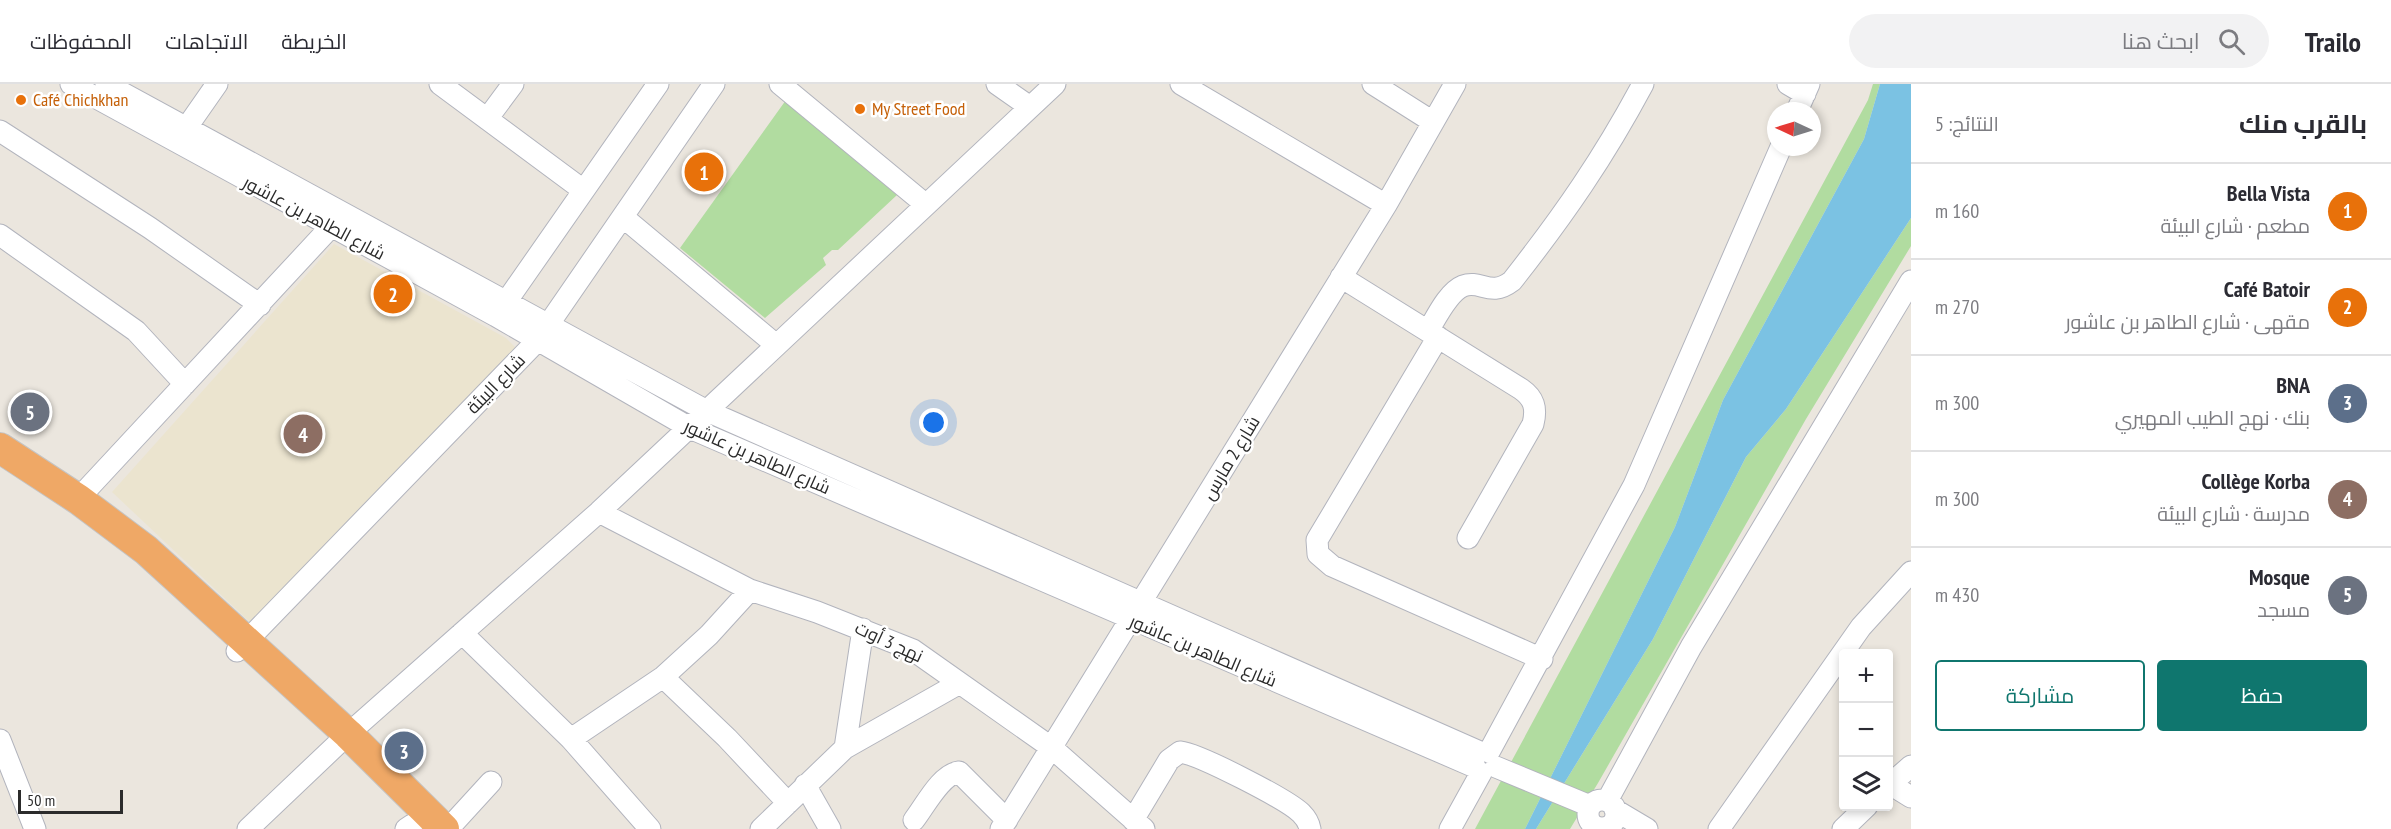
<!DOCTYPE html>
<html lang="ar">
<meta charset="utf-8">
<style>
body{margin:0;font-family:"PT Sans Narrow",Cairo,sans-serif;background:#f2f2f3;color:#2b2b33;direction:rtl}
.controls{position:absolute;right:18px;bottom:18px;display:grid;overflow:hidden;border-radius:6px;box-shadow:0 3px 9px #0003}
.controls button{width:54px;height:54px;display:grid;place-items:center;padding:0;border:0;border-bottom:2px solid #e1e1e2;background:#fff;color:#2b2b33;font:30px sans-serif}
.compass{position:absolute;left:1767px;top:18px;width:54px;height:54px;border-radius:50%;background:#fff;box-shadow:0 3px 9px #0003;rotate:274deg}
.scale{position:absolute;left:18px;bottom:15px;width:105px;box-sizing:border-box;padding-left:6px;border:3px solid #2b2b2b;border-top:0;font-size:16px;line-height:21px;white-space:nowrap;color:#2b2b2b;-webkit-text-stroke:4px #fff;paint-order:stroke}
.you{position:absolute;left:934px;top:339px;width:21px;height:21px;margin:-15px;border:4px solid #fff;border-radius:50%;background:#1a73e8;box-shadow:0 0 0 9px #1a73e833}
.badge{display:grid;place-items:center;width:39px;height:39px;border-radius:50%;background:#0f766e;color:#fff;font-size:20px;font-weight:700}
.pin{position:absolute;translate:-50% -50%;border:3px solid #fff;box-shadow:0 2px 6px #0006}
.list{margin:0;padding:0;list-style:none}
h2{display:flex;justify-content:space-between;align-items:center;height:78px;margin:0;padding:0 24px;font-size:26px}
h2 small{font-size:20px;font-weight:400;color:#7c7c81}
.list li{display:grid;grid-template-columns:39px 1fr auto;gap:18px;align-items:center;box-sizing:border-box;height:96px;padding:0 24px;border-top:2px solid #e1e1e2}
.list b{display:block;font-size:22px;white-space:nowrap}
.list p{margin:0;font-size:20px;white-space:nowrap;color:#7c7c81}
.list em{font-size:20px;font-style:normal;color:#7c7c81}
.actions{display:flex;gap:12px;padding:18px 24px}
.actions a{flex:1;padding:14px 0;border:2px solid #0f766e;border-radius:6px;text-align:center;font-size:21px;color:#0f766e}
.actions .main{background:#0f766e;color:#fff}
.icon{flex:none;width:33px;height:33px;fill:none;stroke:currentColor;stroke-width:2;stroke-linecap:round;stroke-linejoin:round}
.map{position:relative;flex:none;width:1911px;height:745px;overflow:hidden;direction:ltr}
header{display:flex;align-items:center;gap:36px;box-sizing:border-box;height:84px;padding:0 30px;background:#fff;border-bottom:2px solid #e1e1e2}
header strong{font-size:28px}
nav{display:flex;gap:33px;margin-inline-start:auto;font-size:21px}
.search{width:420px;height:54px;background:#f2f2f3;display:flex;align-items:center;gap:15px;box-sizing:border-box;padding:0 21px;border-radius:33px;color:#7c7c81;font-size:22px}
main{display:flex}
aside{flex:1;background:#fff}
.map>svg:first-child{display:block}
.education{fill:#ebe4cf}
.green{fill:#b1dca0}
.water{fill:#7bc2e3}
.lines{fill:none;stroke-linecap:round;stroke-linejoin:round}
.minor-casing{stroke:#b2b4bd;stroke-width:23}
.highway-casing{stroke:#c4c4c4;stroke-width:32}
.minor{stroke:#fff;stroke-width:21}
.highway{stroke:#efa866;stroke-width:30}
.food-dot{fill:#e8710a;stroke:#fff;stroke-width:2}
.labels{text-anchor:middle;stroke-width:5;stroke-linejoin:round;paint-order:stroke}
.food-label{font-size:18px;fill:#c56008;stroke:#fff;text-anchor:start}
.street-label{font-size:18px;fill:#2b2b2b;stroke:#fff}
</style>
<header>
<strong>Trailo</strong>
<div class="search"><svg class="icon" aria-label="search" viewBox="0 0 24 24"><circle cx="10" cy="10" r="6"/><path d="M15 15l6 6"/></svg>ابحث هنا</div>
<nav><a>الخريطة</a><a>الاتجاهات</a><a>المحفوظات</a></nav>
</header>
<main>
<aside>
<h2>بالقرب منك<small>النتائج: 5</small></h2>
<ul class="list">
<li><span class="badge" style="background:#e8710a">1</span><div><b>Bella Vista</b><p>مطعم · شارع البيئة</p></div><em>160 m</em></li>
<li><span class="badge" style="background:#e8710a">2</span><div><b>Café Batoir</b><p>مقهى · شارع الطاهر بن عاشور</p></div><em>270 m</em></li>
<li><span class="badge" style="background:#5c6f8a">3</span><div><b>BNA</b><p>بنك · نهج الطيب المهيري</p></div><em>300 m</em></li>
<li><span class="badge" style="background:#8d6e63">4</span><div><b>Collège Korba</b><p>مدرسة · شارع البيئة</p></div><em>300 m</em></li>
<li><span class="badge" style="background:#6b7280">5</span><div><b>Mosque</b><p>مسجد</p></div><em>430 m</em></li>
</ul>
<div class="actions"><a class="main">حفظ</a><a>مشاركة</a></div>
</aside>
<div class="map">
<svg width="1911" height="745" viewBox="0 0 1911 745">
<rect width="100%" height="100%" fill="#ebe6de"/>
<path class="education" d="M 334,160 L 506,254 L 517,265 L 253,541 L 112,408 Z"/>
<path class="green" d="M 1873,0 L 1880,0 L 1864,55 L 1723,316 L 1675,443 L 1525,745 L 1475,745 L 1868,16 Z
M 786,16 L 897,111 L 838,166 L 832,166 L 823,174 L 826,181 L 765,234 L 680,164 Z
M 1911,134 L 1911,162 L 1806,335 L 1598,699 L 1570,745 L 1536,745 L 1653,555 L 1746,373 L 1786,325 Z"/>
<path class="water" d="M 1880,0 L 1911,0 L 1911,134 L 1786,325 L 1746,373 L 1653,555 L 1536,745 L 1525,745 L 1675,443 L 1723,316 L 1864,55 Z"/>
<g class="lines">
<defs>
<path id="minor" d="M 71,0 L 496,232 L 690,344 L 1475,683
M 106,0 L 707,327 L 1480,668
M 440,0 L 583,106
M 780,0 L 925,120
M 997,0 L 1030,23
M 1181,0 L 1386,121
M 1373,0 L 1433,38
M 1788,0 L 1805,10
M 1797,27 L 1809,0
M 487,35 L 513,0
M 0,47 L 150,144 L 260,221
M 180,53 L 217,0
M 623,133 L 775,260
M 0,151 L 136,247 L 185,300
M 1341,193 L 1521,305 C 1534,314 1537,324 1533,340 L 1468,454
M 499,228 L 658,0
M 1428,247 C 1436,234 1448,208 1463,202 C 1481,195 1490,214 1512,197 C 1564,131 1604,73 1643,0
M 1438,253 L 1317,456 L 1318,470 L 1332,482 L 1542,575
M 78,415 L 339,134
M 599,428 L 750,506 L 817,528 L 913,566 L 1052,664 L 1144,745
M 462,549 L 571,655 L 650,745
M 237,567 L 537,257 L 714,0
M 663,593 L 727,654 L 788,719
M 571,655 L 663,593 L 709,551 L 750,506
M 0,656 L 35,745
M 845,664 L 863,545
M 1489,668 L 1634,401 L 1781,63
M 1496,683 L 1590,722
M 1890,700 L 1911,713
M 805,701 L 830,745
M 1888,702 L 1911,682
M1588 730a14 14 0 1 1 28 0a14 14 0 1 1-28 0Z
M 1607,717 L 1691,563 L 1911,197
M 1615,726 L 1647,745
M 914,736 C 925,722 941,690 959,688 L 1007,736
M 1133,736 L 1169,676 L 1180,668 C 1199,670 1286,715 1301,729 C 1306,734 1309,739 1310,745
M 248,745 L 348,650 L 599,428 L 1055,0
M 406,745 L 412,741
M 448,745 L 491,698
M 761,745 L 845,664 L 958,600
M 1001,745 L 1386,121 L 1455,0
M 1450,745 L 1481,689
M 1719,745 L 1861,543 L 1911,488
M 1843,745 L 1867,722"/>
<path id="highway" d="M 0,364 L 78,415 L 146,466 L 348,650 L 444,745"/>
</defs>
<use href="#minor" class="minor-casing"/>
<use href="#highway" class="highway-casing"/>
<use href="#minor" class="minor"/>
<use href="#highway" class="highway"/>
</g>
<g class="food-dot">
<circle cx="21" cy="16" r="6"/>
<circle cx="860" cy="25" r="6"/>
</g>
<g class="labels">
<g class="food-label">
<text x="33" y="22">Café Chichkhan</text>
<text x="872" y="31">My Street Food</text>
</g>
<g class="street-label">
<text transform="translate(314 134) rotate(28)" y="6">شارع الطاهر بن عاشور</text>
<text transform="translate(496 300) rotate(-46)" y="6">شارع البيئة</text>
<text transform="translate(757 373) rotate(24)" y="6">شارع الطاهر بن عاشور</text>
<text transform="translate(1231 374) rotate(-59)" y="6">شارع 2 مارس</text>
<text transform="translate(889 558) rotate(25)" y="6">نهج 3 أوت</text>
<text transform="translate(1203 567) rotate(23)" y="6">شارع الطاهر بن عاشور</text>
</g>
</g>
</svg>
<div class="controls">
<button>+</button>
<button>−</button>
<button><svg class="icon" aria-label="layers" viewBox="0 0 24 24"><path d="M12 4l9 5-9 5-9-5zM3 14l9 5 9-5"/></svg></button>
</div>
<svg class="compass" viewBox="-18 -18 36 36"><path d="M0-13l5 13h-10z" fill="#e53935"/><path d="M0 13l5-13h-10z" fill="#7c7c81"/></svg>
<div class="scale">50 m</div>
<div class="you"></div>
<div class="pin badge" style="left:704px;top:88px;background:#e8710a">1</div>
<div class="pin badge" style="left:393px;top:210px;background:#e8710a">2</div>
<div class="pin badge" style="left:404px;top:667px;background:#5c6f8a">3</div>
<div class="pin badge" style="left:303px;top:350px;background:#8d6e63">4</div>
<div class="pin badge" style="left:30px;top:328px;background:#6b7280">5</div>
</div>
</main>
